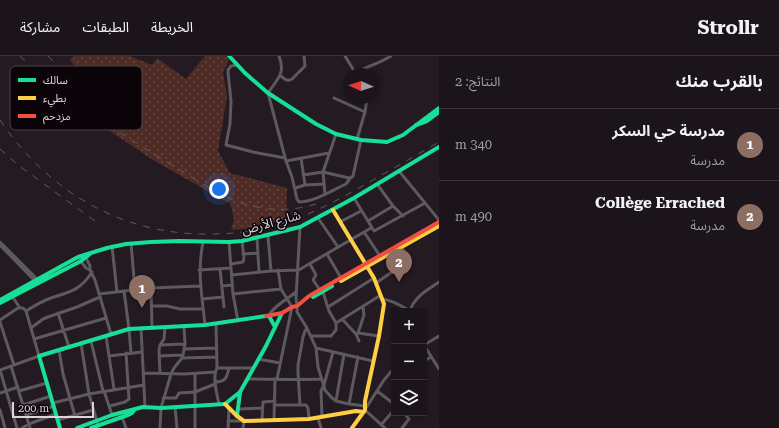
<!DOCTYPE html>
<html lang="ar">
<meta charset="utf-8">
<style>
body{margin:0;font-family:"Roboto Serif","Noto Sans Arabic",serif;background:#282127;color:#f1f3f6;direction:rtl}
.controls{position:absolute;right:12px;bottom:12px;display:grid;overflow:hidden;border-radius:0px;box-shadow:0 2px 6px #0003}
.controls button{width:36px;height:36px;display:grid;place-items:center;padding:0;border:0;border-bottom:1px solid #393339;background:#1b141a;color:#f1f3f6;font:20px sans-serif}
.compass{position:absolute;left:343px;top:12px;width:36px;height:36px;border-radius:50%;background:#1b141a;box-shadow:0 2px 6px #0003;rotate:273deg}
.scale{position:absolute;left:12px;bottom:10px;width:82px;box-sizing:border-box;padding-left:4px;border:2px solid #dfd3dc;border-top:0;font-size:11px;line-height:14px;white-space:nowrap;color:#dfd3dc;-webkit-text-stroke:3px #0b050a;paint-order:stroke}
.you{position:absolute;left:219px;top:133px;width:14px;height:14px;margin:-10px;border:3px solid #fff;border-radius:50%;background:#1a73e8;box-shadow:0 0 0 6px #1a73e833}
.badge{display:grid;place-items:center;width:26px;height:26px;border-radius:50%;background:#d93025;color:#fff;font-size:13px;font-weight:700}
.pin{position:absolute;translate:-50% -33px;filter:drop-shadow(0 1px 2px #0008)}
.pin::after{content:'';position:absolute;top:21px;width:14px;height:12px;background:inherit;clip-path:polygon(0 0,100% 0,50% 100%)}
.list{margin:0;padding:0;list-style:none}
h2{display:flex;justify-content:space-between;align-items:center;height:52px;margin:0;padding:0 16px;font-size:17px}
h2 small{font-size:13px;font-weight:400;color:#a09ea2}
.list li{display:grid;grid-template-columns:26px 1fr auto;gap:12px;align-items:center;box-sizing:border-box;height:72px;padding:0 16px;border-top:1px solid #393339}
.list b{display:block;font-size:15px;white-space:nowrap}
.list p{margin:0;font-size:13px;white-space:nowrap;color:#a09ea2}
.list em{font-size:13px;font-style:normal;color:#a09ea2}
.icon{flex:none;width:22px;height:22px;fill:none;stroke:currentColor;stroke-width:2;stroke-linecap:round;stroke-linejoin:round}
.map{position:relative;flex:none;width:439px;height:372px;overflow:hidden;direction:ltr}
header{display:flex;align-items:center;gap:24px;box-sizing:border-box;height:56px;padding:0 20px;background:#1b141a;border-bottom:1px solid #393339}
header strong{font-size:19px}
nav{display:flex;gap:22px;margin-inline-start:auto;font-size:14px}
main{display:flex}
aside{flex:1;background:#1b141a}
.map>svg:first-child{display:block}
.grass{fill:url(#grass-dots)}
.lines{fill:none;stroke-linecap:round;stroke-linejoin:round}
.street{stroke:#5c5a5e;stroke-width:3}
.fast{stroke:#16e098;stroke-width:4}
.slow{stroke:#ffcf43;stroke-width:4}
.jam{stroke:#f24e42;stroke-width:4}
.rail{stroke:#5f5a5e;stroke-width:1;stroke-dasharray:7 7;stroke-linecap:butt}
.labels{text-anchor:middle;stroke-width:3;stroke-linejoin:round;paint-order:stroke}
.street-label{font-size:13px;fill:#dfd3dc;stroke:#0b050a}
.key{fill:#0b050a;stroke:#4b4349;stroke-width:1}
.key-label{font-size:11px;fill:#dfd3dc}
</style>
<header>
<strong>Strollr</strong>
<nav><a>الخريطة</a><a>الطبقات</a><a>مشاركة</a></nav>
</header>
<main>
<aside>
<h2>بالقرب منك<small>النتائج: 2</small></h2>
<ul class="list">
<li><span class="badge" style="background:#8d6e63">1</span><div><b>مدرسة حي السكر</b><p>مدرسة</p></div><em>340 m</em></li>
<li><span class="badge" style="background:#8d6e63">2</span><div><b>Collège Errached</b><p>مدرسة</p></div><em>490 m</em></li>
</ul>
</aside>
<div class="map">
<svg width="439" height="372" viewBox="0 0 439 372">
<defs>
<pattern id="grass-dots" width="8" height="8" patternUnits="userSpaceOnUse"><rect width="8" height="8" fill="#4e2b25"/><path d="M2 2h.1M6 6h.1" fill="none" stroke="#674944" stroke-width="1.8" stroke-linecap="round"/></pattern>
</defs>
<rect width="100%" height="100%" fill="#241a22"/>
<path class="grass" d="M 74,0 L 130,0 L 152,9 L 157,2 L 186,23 L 205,0 L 225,0 L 229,4 L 223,16 L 227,40 L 218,95 L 230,117 L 287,132 L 286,163 L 244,173 L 231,174 L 234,163 L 230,147 L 218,141 L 153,104 L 64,44 L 85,25 L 70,4 Z"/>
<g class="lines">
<path class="street" d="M 279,0 C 286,18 277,23 268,37 L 286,105 L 329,97
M 345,0 L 356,18
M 238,9 L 231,10 L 228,14 L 228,16 L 231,45 L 230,68 L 226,89 L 230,90 L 253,96 L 285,102
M 355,16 C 367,11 380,7 391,0
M 280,19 C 284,23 287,26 292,23 L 305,10 L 304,0
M 334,42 L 365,56
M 357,83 L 365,56 L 367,42
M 301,102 L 305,129
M 286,105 L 292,121 L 297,143 L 299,146 C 316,145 331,135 346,128 L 349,124 L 349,122 L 323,116 L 303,119
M 399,115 L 439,164
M 349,123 L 353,120 L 361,84
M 377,128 L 393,150 L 403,160
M 295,132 L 305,129 L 324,128
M 325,138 L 323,116 L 336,78
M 354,142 L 374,175 L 425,147
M 318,162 L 338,191
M 368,165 L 393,150
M 340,166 L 361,155
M 300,171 L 296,242 L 297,250 L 297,256 L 307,272 L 316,292 L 318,311 L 325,334 L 331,341 L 336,345 L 349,348 L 365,350
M 364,176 L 380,200
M 268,180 L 271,215
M 257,182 L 259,216
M 0,186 L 38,224
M 203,186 C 197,216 202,239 205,269
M 229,186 L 233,238 L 238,265
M 131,187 L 135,234
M 0,189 L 35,225
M 112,190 L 117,236
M 243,198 L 258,197
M 327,198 L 341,222
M 85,200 L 90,210 L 90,214 L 95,224 L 111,278
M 80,204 L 86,212 L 90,214
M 231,208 L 243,206 L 244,202 L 242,185
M 310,208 L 316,219 L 313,224 L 320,234
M 220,213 L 224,251
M 199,214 L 231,212
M 297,215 L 371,172
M 232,219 L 271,215 L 297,214
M 376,227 L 408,205 L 402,191
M 222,230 L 232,229
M 151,232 L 152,272
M 124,235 L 129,273 L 131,297
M 99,238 L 151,232 L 200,230
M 233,238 L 281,233
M 12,240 L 20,252
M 202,243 L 223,241
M 382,243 C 393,244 401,250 410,255 C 414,241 427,234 439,226
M 152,250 L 167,250 L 180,253 L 203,253
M 363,250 L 364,259 L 358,277 L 379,280
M 328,251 L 374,222
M 26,255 C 34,250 42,245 51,242 C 69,236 80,235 92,216
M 58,257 L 69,291
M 269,260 C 271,252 289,242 296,236
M 342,263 L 356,278 L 359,285
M 0,264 L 18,252 L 23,252 L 26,255 L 39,300 L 0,314
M 0,266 L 14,309
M 336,267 L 381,239
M 216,268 L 217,312 C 212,320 217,339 219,348
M 31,272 L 43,263 L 48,261 L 77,251 L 100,241
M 141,272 L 145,351
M 106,280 L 114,333
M 311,280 L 331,280 L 336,274 L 336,267 L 329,255 L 323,236
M 34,283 L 106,262
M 91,285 L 103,335
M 81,287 L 89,338 L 98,369
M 160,289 L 185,288
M 424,289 L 439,313
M 424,289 L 439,280
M 316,292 L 373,305
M 184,293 L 217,292
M 59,294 L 63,318 L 75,360
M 109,300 L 142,296
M 159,300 L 183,299
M 182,302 L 217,301
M 258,303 L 280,307
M 424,305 L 431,301
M 11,310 L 30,372
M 217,312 L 253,312
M 0,314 L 17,372
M 143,317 L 184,318 L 215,316
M 160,317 L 159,294 L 160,289 L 164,283 L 165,272
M 248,323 C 272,323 297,324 321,323
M 277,323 L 292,251 L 281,233 L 278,214
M 215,326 C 226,326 227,321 229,312
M 19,335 L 47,327
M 104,335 L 112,359
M 377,335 L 394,348
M 0,337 L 18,331
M 163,342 L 176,342 L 179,337 L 195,336 L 215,328
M 336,345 L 344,298
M 53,347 L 89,338 L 144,329
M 349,348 L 358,301
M 23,349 L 51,340
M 274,349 L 306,349 L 308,352 L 309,363
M 300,349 L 298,317 L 298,309 L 303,281 L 305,275 L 307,272
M 110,350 L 125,346 L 129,343 L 126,297
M 175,351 L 177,372
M 366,352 L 384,324 L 394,312
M 239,353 L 262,352
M 0,354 L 5,372
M 365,354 L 385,372
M 26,359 L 54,350
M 122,361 L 126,372
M 322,361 L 321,335 L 324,329 L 333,296
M 318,362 L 321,372
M 58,364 L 93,354
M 262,364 L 263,346 L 275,345
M 274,364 L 275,323
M 228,365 L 244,365 L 243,372
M 381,369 L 394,354
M 22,372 L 29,368 L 56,358
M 160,372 L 161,352 L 171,318 L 174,312 L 182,302 L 183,299 L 185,288 L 184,271
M 195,372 L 195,318
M 228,372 L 229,353
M 402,372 L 409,363 L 404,357"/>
<path class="fast" d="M 229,0 L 245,17 L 268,37 L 316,68 L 336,78 L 361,84 L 387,86 L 403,79 L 439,52
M 416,69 L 427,65 L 439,56
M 313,241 L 332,230
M 0,244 L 78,201 L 107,192 L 126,188 L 151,186 L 179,185 L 229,186 L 242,185 L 300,171 L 354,142 L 439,91
M 0,247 L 81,205 L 90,198
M 269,260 L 275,271
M 237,360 L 240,337
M 60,372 L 39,300 L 129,273 L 205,269 L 266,260
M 77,372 L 112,359 L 143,351 L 161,352 L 225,348 L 240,336 L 266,290 L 282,257
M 91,372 L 128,359 L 132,357 L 135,353"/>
<path class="slow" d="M 333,154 L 374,222 L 384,248 L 379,280 L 365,345 L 365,354 L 352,372
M 341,225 L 439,170
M 225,348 L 237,360 L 244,365 L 309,363 L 356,355 L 364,356"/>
<path class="jam" d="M 266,260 L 282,257 L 292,251 L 297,250 L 309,240 L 439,166"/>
<path class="rail" d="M 20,0 L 36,16 L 61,39 L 144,92 L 219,138 C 253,154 286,159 322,146
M 48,0 L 78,32 L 121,73
M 0,64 C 49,137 124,180 212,178 C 238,178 264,174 289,165 C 317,156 343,141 368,127 C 392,113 415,100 439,86
M 0,93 L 18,109 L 99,168"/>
</g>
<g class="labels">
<g class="street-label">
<text transform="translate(271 166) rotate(-15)" y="5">شارع الأرض</text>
</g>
</g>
<rect x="10" y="10" width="132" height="64" rx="6" class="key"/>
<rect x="18" y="22" width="18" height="4" fill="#16e098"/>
<rect x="18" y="40" width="18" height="4" fill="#ffcf43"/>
<rect x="18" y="58" width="18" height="4" fill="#f24e42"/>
<g class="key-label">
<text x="43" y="28">سالك</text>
<text x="43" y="46">بطيء</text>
<text x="43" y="64">مزدحم</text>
</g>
</svg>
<div class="controls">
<button>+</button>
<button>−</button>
<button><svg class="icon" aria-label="layers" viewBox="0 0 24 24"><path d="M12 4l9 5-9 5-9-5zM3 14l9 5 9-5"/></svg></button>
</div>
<svg class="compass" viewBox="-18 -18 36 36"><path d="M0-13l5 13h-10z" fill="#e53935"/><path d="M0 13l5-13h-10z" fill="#a09ea2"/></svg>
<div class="scale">200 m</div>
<div class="you"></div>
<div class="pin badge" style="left:142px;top:252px;background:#8d6e63">1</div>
<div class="pin badge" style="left:399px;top:226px;background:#8d6e63">2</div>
</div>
</main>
